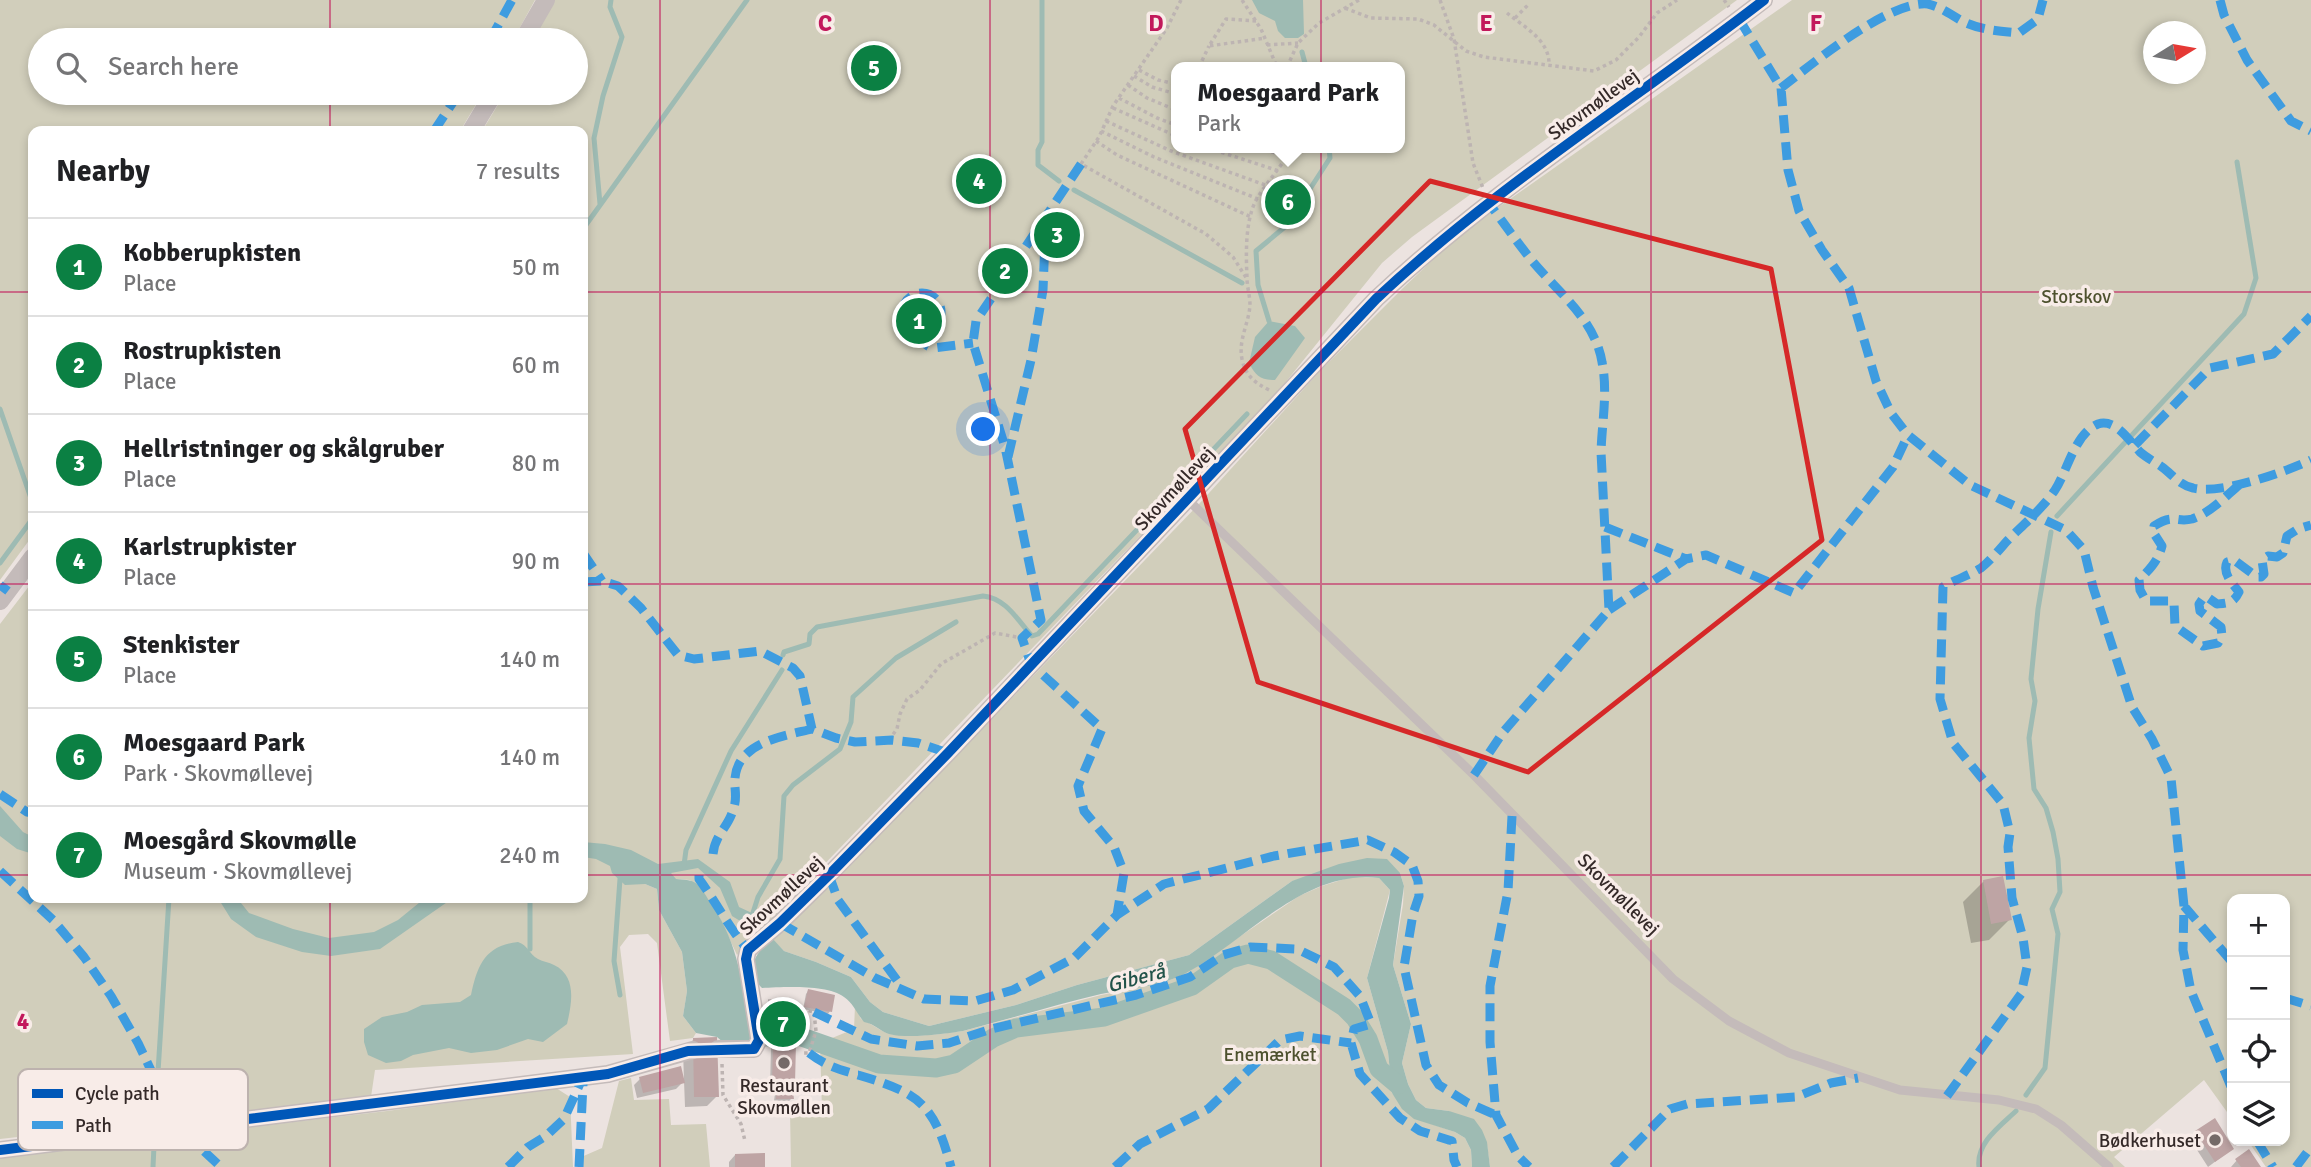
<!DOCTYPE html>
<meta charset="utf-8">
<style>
body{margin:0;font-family:Signika,sans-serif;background:#f2f2f2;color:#202124}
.controls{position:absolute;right:21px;bottom:21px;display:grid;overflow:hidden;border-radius:14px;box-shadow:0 4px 10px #0003}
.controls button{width:63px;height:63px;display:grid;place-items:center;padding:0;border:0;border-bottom:2px solid #e0e0e0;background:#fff;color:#202124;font:35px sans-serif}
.compass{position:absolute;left:2143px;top:21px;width:63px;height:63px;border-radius:50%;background:#fff;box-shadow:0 4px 10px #0003;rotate:79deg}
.you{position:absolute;left:984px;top:430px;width:24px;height:24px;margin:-18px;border:5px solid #fff;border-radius:50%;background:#1a73e8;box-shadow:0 0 0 10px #1a73e833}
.badge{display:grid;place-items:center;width:46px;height:46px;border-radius:50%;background:#0b8043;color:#fff;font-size:23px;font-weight:700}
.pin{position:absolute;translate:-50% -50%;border:4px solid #fff;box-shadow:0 2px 7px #0006}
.popup{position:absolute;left:1171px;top:62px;width:234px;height:91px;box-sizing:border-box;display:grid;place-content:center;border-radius:14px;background:#fff;filter:drop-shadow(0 2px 5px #0005);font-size:23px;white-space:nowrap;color:#757577}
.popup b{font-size:26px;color:#202124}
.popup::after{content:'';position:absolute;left:50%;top:100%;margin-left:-14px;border:14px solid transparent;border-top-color:#fff}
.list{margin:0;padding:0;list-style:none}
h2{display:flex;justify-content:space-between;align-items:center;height:91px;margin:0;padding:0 28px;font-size:30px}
h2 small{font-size:23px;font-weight:400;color:#757577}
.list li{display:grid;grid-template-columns:46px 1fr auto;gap:21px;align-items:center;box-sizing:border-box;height:98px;padding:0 28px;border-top:2px solid #e0e0e0}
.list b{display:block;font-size:26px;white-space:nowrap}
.list p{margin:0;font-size:23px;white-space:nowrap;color:#757577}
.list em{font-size:23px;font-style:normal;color:#757577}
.icon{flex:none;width:38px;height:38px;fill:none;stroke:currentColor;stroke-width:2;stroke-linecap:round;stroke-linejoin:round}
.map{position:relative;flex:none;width:2311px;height:1167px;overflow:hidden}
.search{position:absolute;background:#fff;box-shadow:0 4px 10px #0003;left:28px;top:28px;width:560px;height:77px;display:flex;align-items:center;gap:18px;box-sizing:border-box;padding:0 24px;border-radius:38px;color:#757577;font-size:26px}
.panel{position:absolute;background:#fff;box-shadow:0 4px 10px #0003;left:28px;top:126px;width:560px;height:777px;border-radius:14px}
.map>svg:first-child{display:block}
.green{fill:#d1cebb;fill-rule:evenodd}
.water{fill:#9ebbb3}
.shadow{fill:#0003}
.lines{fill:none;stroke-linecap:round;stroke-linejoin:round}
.stream{stroke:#9ebbb3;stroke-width:5}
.canal{stroke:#9ebbb3;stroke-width:19}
.building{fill:#bea4a4}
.path{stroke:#bdb4b2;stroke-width:3.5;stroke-dasharray:3.5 3.5;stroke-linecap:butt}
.service{stroke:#c4bbba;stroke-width:9}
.minor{stroke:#c4bbba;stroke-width:18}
.quiet{stroke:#3e9ce0;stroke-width:9;stroke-dasharray:18 9;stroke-linecap:butt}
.cycleway-casing{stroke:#f8ece8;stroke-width:15}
.cycleway{stroke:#0057b8;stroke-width:10}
.marked{fill:none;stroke:#d62828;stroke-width:5;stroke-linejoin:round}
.grid{fill:none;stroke:#c2185b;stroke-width:2;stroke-opacity:0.55}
.poi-dot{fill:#746a68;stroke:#f8ece8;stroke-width:2.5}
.labels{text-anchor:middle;stroke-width:7;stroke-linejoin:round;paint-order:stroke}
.street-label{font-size:19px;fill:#342928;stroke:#f8ece8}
.park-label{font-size:19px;fill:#4d512e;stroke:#f8ece8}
.poi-label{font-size:19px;fill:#342928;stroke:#f8ece8}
.water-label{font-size:21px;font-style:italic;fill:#215249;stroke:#f8ece8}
.key{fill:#f8ece8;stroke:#bdb2ae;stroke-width:2}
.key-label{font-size:19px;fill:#342928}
.grid-label{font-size:23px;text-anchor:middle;font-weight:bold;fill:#c2185b;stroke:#f8ece8;stroke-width:7;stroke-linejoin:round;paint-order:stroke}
</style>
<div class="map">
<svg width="2311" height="1167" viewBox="0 0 2311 1167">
<rect width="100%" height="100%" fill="#ece3e0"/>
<path class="green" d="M 0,0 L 535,0 L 513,40 L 40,40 L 40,93 L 483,93 L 460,131 L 33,131 L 33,535 L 0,580 Z
M 553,0 L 1737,0 L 1412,237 L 1382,263 L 1272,399 L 737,955 L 716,910 L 690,880 L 676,879 L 625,884 L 645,884 L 657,889 L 659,910 L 682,952 L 687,991 L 683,1016 L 696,1033 L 693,1038 L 670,1041 L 657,943 L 648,934 L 629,935 L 620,947 L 633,1054 L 375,1070 L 371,1097 L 0,1139 L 0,624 L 33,581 L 33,898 L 583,898 L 583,131 L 482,131 L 505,93 L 576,93 L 576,40 L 532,40 ZM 1176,67 L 1400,67 L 1400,148 L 1176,148 Z
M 1792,0 L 2311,0 L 2311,1167 L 2266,1167 L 2248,1141 L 2285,1141 L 2285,899 L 2232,899 L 2232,1119 L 2204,1080 L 2114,1157 L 2125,1167 L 1490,1167 L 1487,1145 L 1449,1111 L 1426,1108 L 1416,1100 L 1408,1084 L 1402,1063 L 1411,1024 L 1393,965 L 1403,904 L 1404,886 L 1400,873 L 1292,881 L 1189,955 L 1077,985 L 1016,1005 L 929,1026 L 883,1012 L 870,1002 L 851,977 L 816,962 L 784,951 L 772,939 L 848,868 L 1199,504 L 1321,370 L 1403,288 L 1459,235 ZM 2154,32 L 2196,32 L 2196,74 L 2154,74 Z
M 1351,877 L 1379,878 L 1390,890 L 1367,978 L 1388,1052 L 1392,1093 L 1414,1118 L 1455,1132 L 1465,1138 L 1471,1150 L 1472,1167 L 791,1167 L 790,1110 L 822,1110 L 820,1043 L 854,1029 L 855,1006 L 861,1019 C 871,1023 881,1032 891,1034 C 913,1038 940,1034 963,1031 L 1101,995 L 1163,983 L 1188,972 L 1299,896 L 1322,886 Z
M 631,1078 L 634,1100 L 669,1099 L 671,1125 L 706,1124 L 710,1167 L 579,1167 L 579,1158 L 602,1148 L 619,1081 Z
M 556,1088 L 570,1097 L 573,1167 L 0,1167 L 0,1156 L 387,1111 Z"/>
<path class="water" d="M 1252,0 L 1303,0 L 1304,34 L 1298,38 L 1285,38 L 1278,31 L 1275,21 L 1259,13 Z
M 1269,321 L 1295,326 L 1305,338 L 1275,380 C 1260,380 1256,376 1249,363 L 1255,337 Z
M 0,806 L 23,832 L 33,837 L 33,854 L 17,849 L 0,836 Z
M 583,842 L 605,844 L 631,850 L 658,864 L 698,859 L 730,882 L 739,907 L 767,920 L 755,930 L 732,916 L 720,888 L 698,868 L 671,873 L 676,879 C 683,880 691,879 697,884 C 702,888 706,896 710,902 C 740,944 744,992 751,1042 L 724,1043 L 717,1037 L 696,1033 L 683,1016 L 687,991 L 682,952 L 659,910 L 657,889 L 645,884 L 625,885 L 612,873 L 610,866 L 596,859 L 583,857 Z
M 1367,858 L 1387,859 L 1400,873 L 1404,886 L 1393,965 L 1411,1024 L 1402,1063 L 1408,1084 L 1416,1100 L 1426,1108 L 1449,1111 L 1474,1119 L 1482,1130 L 1487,1142 L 1490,1167 L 1472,1167 L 1471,1150 L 1465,1138 L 1455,1132 L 1414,1119 L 1402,1109 L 1392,1093 L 1388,1052 L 1367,978 L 1389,898 L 1390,890 L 1379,878 C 1304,869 1248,939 1188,972 C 1161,987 1131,988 1101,994 C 1055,1005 1009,1019 963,1031 C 944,1034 908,1039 889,1034 C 880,1031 875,1024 864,1022 C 857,1014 854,1004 844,997 C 827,984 783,987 762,988 C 742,969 757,953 772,938 L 784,951 L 816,962 L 851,977 L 870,1002 L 883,1012 L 929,1026 L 1016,1005 L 1077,985 L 1189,955 L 1292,881 L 1339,864 Z
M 218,898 L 237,898 L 249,913 L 293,929 L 329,938 L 374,932 L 398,920 L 425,898 L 453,898 L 380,949 L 331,956 L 302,952 L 256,937 L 231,919 Z
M 518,942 C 528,945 529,954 538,959 C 543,962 549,962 554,965 C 577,976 572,1003 567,1024 L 543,1042 L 528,1039 L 497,1050 L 471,1053 L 449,1048 L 413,1055 L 401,1061 L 386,1063 L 368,1055 L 364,1042 L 364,1029 L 382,1017 L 407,1012 L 422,1005 L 460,1002 L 471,995 C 477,966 485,945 518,942 Z"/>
<path class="shadow" d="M 1984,881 L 2010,919 L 1989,940 L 1971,943 L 1963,902 Z
M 808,991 L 830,1011 L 828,1014 L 803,1009 L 806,994 Z
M 770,1017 L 795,1031 L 789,1038 L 764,1040 L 763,1023 Z
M 693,1040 L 717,1096 L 707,1106 L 685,1107 L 684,1081 L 676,1089 L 637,1098 L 634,1085 L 640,1079 L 684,1081 L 683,1050 Z
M 774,1045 L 794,1083 L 790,1087 L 792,1098 L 789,1101 L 774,1101 L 776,1086 L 770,1086 L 771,1048 Z
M 2196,1133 L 2232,1149 L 2208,1167 L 2190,1139 Z
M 735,1155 L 764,1167 L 729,1167 L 729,1162 Z
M 2237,1160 L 2259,1167 L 2231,1167 Z"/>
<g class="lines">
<path class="stream" d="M 1042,0 L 1042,142 L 1038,150 L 1038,165 L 1059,181
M 1302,52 L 1306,67
M 1074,190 L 1242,283
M 600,204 L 594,138 L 603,96 L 622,37 L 610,7 L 611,0
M 583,229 L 747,0
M 1269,321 L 1258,285 L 1256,251 L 1286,226 L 1330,158 L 1329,148
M 0,409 L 33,504
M 2057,516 L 2244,314 L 2256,278 L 2237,162
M 0,563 L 33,518
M 783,655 L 784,652 L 809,644 L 810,634 L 817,627 L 983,596 C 1006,598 1018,621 1032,636 L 1038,634 L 1247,414
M 684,865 L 686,850 L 731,751 L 782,670
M 620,879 L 614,961 L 620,995
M 751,919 L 758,897 L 780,859 L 784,796 L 793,785 L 840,749 L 851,722 L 853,697 L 896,658 L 956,622
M 530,949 L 530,898
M 158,1072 L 169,898
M 2026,1095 L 2045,1068 L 2058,934 L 2052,909 L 2060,892 L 2058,859 L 2053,832 L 2046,808 L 2034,789 L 2029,738 L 2035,701 L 2031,679 L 2038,609 L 2051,532
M 156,1123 L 157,1100
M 153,1167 L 154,1146
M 1979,1167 C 1976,1143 2000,1126 2016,1111"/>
<path class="canal" d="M 767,1037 L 799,1036 L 879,1064 L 936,1068 L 954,1064 L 993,1038 L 1016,1028 L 1104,1017 L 1192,986 L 1230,959 L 1248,954 L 1271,960 L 1344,1007 L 1355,1018 L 1368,1039 L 1379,1069 L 1398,1085"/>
</g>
<path class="building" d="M 2003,876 L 2012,920 L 1991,924 L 1983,880 Z
M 808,989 L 835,995 L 832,1012 L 804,1007 Z
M 796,1013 L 797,1032 L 770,1034 L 769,1015 Z
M 717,1037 L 719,1097 L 694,1097 L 693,1038 Z
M 773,1043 L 796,1043 L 795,1084 L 792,1084 L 794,1099 L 776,1099 L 777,1084 L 772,1084 Z
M 681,1066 L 685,1083 L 643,1093 L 639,1077 Z
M 2215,1118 L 2234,1149 L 2215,1162 L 2195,1131 Z
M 2249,1149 L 2261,1167 L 2241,1167 L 2235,1159 Z
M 765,1153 L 765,1167 L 735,1167 L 735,1154 Z"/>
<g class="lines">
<path class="path" d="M 1181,0 L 1167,28 L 1113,106 L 1099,137 L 1081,164 L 1206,234 L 1233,257 L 1247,279
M 1242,0 L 1261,29 L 1277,67
M 1440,0 L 1454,39 L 1473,163 L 1483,188
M 1724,0 L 1729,7
M 1345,8 L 1371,18 L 1418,19 L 1434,25 L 1466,51 L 1484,57 L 1594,71 L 1616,60 L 1639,37 L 1657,13 L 1677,0
M 1507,13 C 1524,27 1550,40 1549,65
M 1515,18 L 1528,5
M 1256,21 L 1226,19 L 1209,46 L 1265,38
M 1267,45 L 1298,43
M 1199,67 L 1209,46
M 1287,67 L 1298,43 L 1319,23 L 1359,0
M 1139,70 L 1158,80 L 1176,84
M 1134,76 L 1152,87 L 1176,94
M 1128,85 L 1147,98 L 1176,110
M 1119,98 L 1157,118 L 1176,125
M 1113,108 L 1176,136
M 1106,121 L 1171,151 L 1268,186
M 1101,131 L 1154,157 L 1258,199
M 1096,141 L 1117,155 L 1251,217
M 1208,148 L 1279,171
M 1258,148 L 1286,156
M 1269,390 C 1255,383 1245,375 1242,359 C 1238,340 1249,323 1250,305 C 1250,296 1247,287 1247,278 C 1246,255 1245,224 1255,202 C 1265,183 1281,169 1291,148
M 889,740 L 897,729 L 900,714 L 907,699 L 920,690 L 941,664 L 995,633 L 1022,638
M 768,1001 C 784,1001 797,1008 814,1012 L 816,1031 L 809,1053 L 801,1053
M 786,1033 L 786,1043
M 722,1064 L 723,1095 L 741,1124 L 745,1141"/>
<path class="service" d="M 1187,499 L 1474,775 L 1673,979 L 1729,1021 L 1789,1053 L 1900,1090 L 1999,1100 L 2036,1109 L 2061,1125 L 2109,1167"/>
<path class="minor" d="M 523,40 L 546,0
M 471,131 L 494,93
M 0,601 L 33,557
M 718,1049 L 754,1049 L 759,1040 L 746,959 L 748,950 L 780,923 L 829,875 L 948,753 L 1376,299 C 1495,187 1635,100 1764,0
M 0,1150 L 608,1074 L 693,1050"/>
<path class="quiet" d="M 2220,0 L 2224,15 L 2247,60 L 2291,121 L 2311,131
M 1739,19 L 1781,88 L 1788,170 L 1799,211 L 1822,250 L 1849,288 L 1876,381 L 1891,413 L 1908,435 L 1970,485 L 2066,530 L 2084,550 L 2093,587 L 2132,707 L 2152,739 L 2171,778 L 2184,906 L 2183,950 L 2191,991 L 2232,1089
M 490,40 L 512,0
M 1781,88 C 1812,64 1889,0 1928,4 C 1941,7 1951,15 1962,21 C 1980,30 1999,31 2019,33 L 2038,19 L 2043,0
M 434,131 L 459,93
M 1081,164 L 976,321 L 973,343 L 1005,447 L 1041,620 L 1022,638 L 1031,664 L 1102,729 L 1078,786 L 1084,811 L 1114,847 L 1124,873 L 1117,915
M903 312a19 19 0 1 1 38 0a19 19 0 1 1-38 0Z
M 921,331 C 922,340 924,346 933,348 L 973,343
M 2135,445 L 2210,368 L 2273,354 L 2311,316
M 1008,457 L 1031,360 L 1043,290 L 1046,215
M 2239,485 C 2225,497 2210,513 2192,519 C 2176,523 2174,513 2154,526 L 2153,532 L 2162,546 C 2158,561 2150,569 2139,580 L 2140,590 L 2146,601 L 2170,601 L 2174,603 L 2175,626 L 2203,646 L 2218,643 L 2222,636 L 2221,627 L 2200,611 L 2199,604 L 2204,597 L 2207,597 L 2217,604 C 2228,603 2234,603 2239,592 C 2232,583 2222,573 2227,562 L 2234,560 L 2257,577 L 2261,577 L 2264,574 L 2262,560 L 2268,556 L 2277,557 L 2283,553 L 2287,536 L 2298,529 L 2311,525
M 1605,527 L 1686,559
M 583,553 L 602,581
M 583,582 L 602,581 L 618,586 L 641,608 L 678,655 L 694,659 L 760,651 L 793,668 L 800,676 L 812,729 L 836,738 L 855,742 L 892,740 L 918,743 L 948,753
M 0,585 L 8,591
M 1609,610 L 1686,559 L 1706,555 L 1794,593 L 1893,467 L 1908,435
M 1474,775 L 1504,731 L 1609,610 L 1601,452 C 1602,422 1608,392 1602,362 C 1595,320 1559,293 1533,262 C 1517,242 1503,222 1488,202
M 0,794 L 27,812 L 33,813
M 1512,816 L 1508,891 L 1490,986 L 1490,1042 L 1496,1115 L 1518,1156 L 1529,1167
M 713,854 C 715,834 728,828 733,810 C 738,797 734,791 735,778 C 738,742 784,736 812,729
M 0,871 L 53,920 L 84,957 L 111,996 L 138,1043 L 178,1127 L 221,1167
M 699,875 L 699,879 C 716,902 729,928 748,950
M 829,875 L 838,900 L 902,987
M 2184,906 L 2232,962
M 780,923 L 875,978 L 924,999 L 975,1001 L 1013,990 L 1074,958 L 1117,915 L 1164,884 L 1274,856 L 1368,840 L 1394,852 L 1412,865 L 1418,881 L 1419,896 L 1413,914 L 1404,967 L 1426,1065 L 1439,1085 L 1468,1103 L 1496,1115
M 2285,998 L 2311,1006
M 814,1012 L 871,1039 L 917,1046 L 949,1043 L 991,1029 L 1136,995 L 1190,977 L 1223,955 L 1250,947 L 1297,949 L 1334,967 L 1360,996 L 1371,1024 L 1354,1029 L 1351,1043 L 1360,1074 L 1400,1118 L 1420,1131 L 1452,1141 L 1454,1160 L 1457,1167
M 809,1053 C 826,1066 838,1069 858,1075 C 920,1093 934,1104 951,1167
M 1947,1096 L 2021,994 L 2027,967 L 2023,938 L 2012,898 L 2008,847 L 2010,833 L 2003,804 L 1953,743 L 1940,699 L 1943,587 C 1954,580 1970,575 1981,568 C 1990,561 1999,550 2007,541 C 2023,525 2042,509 2055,490 C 2067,472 2075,433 2098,424 C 2116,418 2130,442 2140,452 C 2147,458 2155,462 2162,467 C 2173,475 2179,485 2193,488 C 2220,495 2285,472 2311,460
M 2257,1141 L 2273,1167
M 508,1167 L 528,1147 L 546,1136 L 564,1119 L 583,1077
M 579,1167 L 583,1084
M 1115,1167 L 1140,1144 L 1208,1109 L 1280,1040 L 1300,1036 L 1351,1043
M 1613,1167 L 1670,1109 L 1687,1104 L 1796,1097 L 1831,1083 L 1858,1078
M 2296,1167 L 2311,1147"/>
<defs>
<path id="cycleway" d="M 0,1150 L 608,1074 L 688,1051 L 754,1049 L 759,1040 L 746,959 L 748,950 L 780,923 L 829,875 L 948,753 L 1376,299 C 1495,187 1635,100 1764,0"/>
</defs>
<use href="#cycleway" class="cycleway-casing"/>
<use href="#cycleway" class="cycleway"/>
</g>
<path class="marked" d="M 1430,181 L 1771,269 L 1822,540 L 1528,772 L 1258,682 L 1185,429 Z"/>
<path class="grid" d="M 330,0 L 330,40M 660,0 L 660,1167M 990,0 L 990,1167M 1321,0 L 1321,1167M 1651,0 L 1651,1167M 1981,0 L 1981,1167M 330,93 L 330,131M 0,292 L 33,292M 583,292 L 2311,292M 0,584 L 33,584M 583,584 L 2311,584M 0,875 L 33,875M 583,875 L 2311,875M 330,898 L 330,1167"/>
<g class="poi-dot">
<circle cx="784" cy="1063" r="7"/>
<circle cx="2215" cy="1140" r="7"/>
</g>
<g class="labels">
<g class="street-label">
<text transform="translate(1593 104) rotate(-36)" y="7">Skovmøllevej</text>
<text transform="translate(1174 488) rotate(-47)" y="7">Skovmøllevej</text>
<text transform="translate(1619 894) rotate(45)" y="7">Skovmøllevej</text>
<text transform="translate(781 895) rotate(-43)" y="7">Skovmøllevej</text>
</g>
<g class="park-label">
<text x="2076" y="303">Storskov</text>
<text x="1270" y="1061">Enemærket</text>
</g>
<g class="poi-label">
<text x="784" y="1092">Restaurant<tspan x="784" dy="22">Skovmøllen</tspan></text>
<text x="2201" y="1147" text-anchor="end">Bødkerhuset</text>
</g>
<g class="water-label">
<text transform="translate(1136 978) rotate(-15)" y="7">Giberå</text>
</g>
</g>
<rect x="18" y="1069" width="230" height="81" rx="10" class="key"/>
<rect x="32" y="1089" width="31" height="9" fill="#0057b8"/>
<rect x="32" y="1121" width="31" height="8" fill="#3e9ce0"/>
<g class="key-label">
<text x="75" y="1100">Cycle path</text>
<text x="75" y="1132">Path</text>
</g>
<g class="grid-label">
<text x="825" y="31">C</text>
<text x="1156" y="31">D</text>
<text x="1486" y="31">E</text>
<text x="1816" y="31">F</text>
<text x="23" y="1029">4</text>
</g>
</svg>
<div class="controls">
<button>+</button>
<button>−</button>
<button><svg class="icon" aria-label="locate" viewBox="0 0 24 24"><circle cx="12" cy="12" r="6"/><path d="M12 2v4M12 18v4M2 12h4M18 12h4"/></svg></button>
<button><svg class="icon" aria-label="layers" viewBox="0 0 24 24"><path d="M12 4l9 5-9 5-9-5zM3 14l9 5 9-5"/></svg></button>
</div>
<svg class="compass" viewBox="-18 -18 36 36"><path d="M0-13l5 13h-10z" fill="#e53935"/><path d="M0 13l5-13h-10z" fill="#757577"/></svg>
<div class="you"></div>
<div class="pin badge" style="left:919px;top:321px">1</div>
<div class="pin badge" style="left:1005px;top:271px">2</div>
<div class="pin badge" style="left:1057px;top:235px">3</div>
<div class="pin badge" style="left:979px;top:181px">4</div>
<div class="pin badge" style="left:874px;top:68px">5</div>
<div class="pin badge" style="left:1288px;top:202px">6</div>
<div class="popup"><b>Moesgaard Park</b>Park</div>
<div class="pin badge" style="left:783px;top:1024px">7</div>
<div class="search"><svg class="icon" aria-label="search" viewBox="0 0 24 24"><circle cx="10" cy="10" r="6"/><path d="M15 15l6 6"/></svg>Search here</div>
<section class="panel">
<h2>Nearby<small>7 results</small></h2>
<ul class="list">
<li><span class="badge">1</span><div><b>Kobberupkisten</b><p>Place</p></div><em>50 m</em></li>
<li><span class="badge">2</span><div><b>Rostrupkisten</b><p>Place</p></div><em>60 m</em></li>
<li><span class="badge">3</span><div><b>Hellristninger og skålgruber</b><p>Place</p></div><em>80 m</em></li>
<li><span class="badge">4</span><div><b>Karlstrupkister</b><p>Place</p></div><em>90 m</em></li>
<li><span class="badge">5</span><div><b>Stenkister</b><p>Place</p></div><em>140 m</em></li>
<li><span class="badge">6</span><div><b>Moesgaard Park</b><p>Park · Skovmøllevej</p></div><em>140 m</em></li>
<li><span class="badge">7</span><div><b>Moesgård Skovmølle</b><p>Museum · Skovmøllevej</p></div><em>240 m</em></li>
</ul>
</section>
</div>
